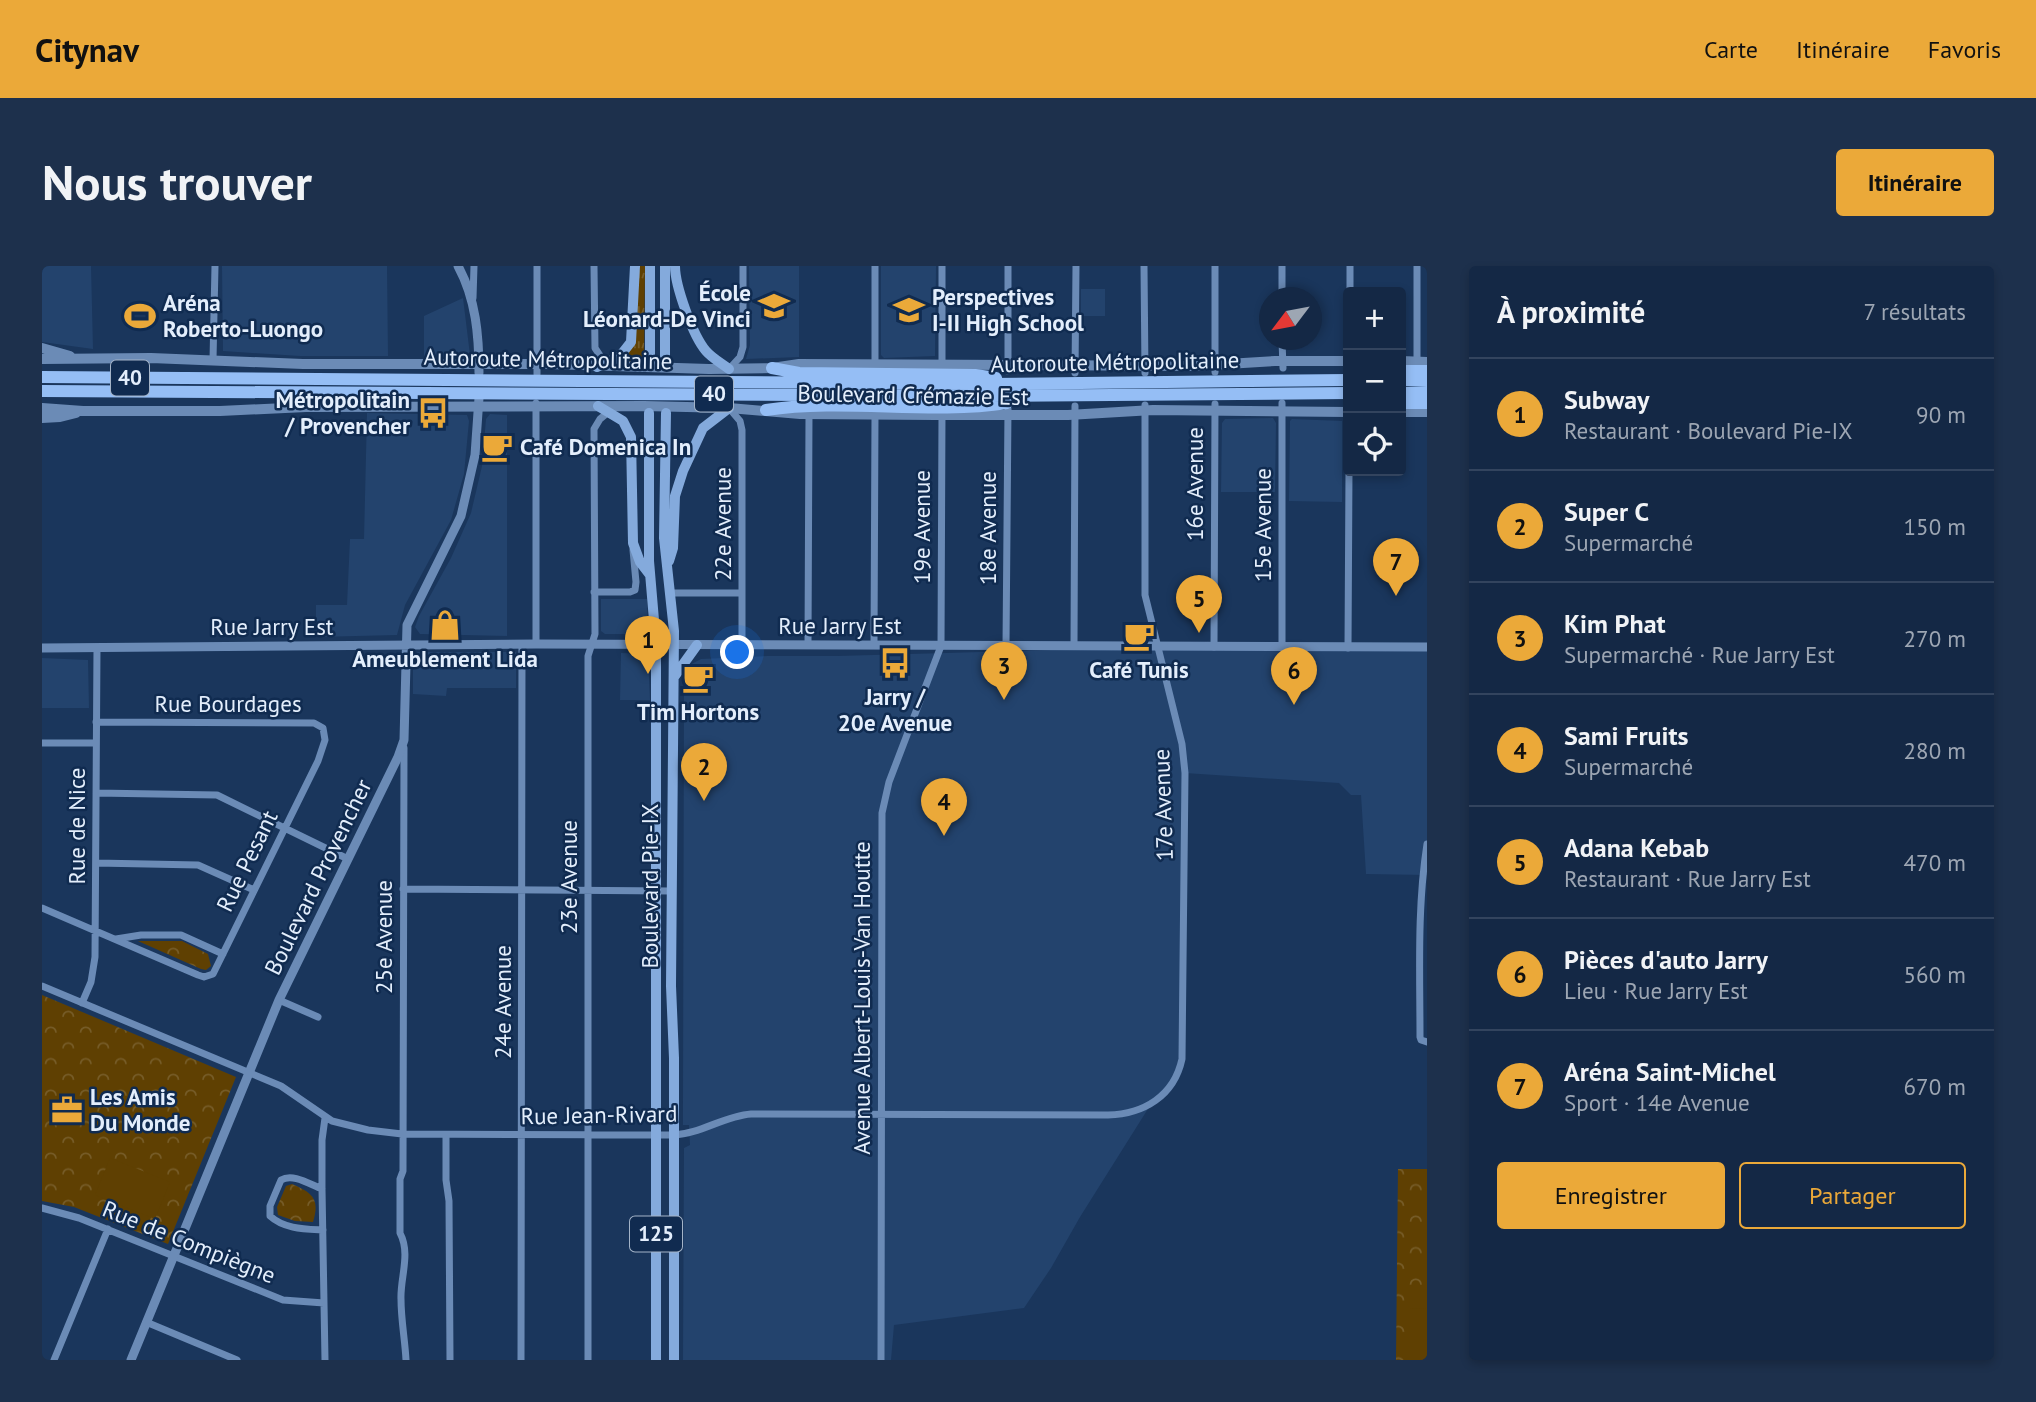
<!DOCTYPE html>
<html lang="fr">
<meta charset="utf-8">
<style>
body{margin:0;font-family:"PT Sans",sans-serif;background:#1d304c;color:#f1f3f6}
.controls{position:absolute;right:21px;top:21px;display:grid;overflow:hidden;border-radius:7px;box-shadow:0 4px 10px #0003}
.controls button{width:63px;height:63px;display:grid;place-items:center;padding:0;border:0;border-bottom:2px solid #33445e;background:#142845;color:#f1f3f6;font:35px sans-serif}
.compass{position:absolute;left:1217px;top:21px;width:63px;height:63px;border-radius:50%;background:#142845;box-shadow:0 4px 10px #0003;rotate:238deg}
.you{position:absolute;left:696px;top:387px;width:24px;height:24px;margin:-18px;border:5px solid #fff;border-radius:50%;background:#1a73e8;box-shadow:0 0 0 10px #1a73e833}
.badge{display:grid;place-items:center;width:46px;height:46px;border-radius:50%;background:#eba939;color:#111;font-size:23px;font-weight:700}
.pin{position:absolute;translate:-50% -58px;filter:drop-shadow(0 2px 4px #0008)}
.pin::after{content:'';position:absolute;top:37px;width:24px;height:21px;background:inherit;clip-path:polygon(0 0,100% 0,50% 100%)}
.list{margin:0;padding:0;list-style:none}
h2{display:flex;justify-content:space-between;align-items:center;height:91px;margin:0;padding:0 28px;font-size:30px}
h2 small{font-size:23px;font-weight:400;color:#9da6b3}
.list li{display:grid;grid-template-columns:46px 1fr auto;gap:21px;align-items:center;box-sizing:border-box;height:112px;padding:0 28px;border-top:2px solid #33445e}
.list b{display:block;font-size:26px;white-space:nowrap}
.list p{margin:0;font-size:23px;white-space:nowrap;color:#9da6b3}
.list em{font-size:23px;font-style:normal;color:#9da6b3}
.actions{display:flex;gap:14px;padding:21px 28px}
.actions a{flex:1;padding:16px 0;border:2px solid #eba939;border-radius:7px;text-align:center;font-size:24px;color:#eba939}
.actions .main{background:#eba939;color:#111}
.icon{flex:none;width:38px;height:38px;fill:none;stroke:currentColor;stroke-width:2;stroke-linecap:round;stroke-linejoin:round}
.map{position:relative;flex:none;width:1385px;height:1094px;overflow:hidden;border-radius:7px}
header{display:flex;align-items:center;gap:42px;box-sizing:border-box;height:98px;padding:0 35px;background:#eba939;color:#111}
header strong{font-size:33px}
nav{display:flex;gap:38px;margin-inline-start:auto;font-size:24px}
.intro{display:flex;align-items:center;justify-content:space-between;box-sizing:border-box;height:168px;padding:0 42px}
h1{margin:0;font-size:49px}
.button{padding:18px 32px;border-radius:7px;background:#eba939;color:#111;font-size:24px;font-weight:700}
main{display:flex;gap:42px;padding:0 42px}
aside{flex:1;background:#142845;border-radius:7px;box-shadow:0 4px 10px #0003}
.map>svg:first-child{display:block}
.built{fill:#23436d}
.grass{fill:url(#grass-tufts)}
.park{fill:url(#park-crowns)}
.garden{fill:#5f4002}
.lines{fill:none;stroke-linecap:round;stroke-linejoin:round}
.minor{stroke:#6b8bb6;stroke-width:7}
.tertiary{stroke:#6b8bb6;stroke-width:9}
.secondary{stroke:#6b8bb6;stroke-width:10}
.primary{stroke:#84aadc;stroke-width:10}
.motorway{stroke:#95bef5;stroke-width:12}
.labels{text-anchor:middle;stroke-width:5;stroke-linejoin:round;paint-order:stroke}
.shield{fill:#102b50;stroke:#a4b4c8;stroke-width:2}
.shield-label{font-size:21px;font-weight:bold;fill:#e3eefc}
.poi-label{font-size:23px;font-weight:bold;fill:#e3eefc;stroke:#102b50;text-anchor:start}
.street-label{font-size:23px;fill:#e3eefc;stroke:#102b50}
</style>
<header>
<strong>Citynav</strong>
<nav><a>Carte</a><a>Itinéraire</a><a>Favoris</a></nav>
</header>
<div class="intro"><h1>Nous trouver</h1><a class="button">Itinéraire</a></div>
<main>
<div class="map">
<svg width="1385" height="1094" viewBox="0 0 1385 1094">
<defs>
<pattern id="grass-tufts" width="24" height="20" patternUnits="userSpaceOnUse" patternTransform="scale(1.75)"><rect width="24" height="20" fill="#5f4002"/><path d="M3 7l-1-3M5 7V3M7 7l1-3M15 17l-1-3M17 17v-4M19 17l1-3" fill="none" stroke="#765c28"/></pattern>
<pattern id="park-crowns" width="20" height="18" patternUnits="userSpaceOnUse" patternTransform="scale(1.75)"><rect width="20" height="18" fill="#5f4002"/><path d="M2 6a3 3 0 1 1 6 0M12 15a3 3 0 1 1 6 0" fill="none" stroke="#765c28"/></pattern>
</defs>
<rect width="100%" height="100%" fill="#1a365c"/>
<path class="built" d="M 0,0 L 49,0 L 51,83 L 0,76 Z
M 180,0 L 345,0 L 346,90 L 258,90 L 181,85 Z
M 707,0 L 757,0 L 757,91 L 704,93 L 708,79 Z
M 839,0 L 894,0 L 893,90 L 842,92 L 839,89 Z
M 1039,23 L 1063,23 L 1063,50 L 1039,50 Z
M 421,32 L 428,89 L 424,91 L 382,91 L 382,50 Z
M 325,147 L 425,149 L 427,155 L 422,208 L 409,254 L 363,339 L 355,369 L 274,371 L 274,339 L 305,339 L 308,273 L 322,273 Z
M 448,148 L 465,149 L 465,370 L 378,368 L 373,361 L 377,350 L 409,292 L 429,247 L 440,200 L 444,153 Z
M 1231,152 L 1234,157 L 1233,226 L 1179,226 L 1180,157 L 1183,153 Z
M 1250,153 L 1300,155 L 1300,236 L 1247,235 L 1248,155 Z
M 559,333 L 605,333 L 606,364 L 601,368 L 563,368 L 559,365 Z
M 1115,381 L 1385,381 L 1385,609 L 1324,608 L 1319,529 L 1309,529 L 1297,517 L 1143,507 L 1141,773 L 1132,815 L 1109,838 L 1038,951 L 1009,1002 L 982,1042 L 852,1059 L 849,1094 L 641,1094 L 642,882 L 648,879 L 647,859 L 641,859 L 641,838 L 642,420 L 646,400 L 659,393 L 726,390 L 795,390 Z
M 375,386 L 474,386 L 474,422 L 405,422 L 404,430 L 371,428 L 371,391 Z
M 579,387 L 606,388 L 608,434 L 578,434 Z
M 0,392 L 46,394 L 47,442 L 0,442 Z"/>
<path class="grass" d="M 596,0 L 603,0 L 602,95 L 579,96 L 590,81 Z"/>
<path class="park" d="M 96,675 L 140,675 L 166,688 L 169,700 L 164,704 L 159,703 Z
M 0,729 L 194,811 L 126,978 L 32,941 L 0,935 Z
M 1356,903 L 1385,903 L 1385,1094 L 1354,1094 Z
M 250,918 C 271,927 278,933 271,956 L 253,955 L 236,949 L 235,941 L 244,920 Z"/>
<path class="garden" d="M 68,892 L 128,916 L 113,953 L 53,929 Z
M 1367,1042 L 1385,1043 L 1385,1094 L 1367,1094 Z"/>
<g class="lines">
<path class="minor" d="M 552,0 L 553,82 L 559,91 L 568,98
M 833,0 L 833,98
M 1102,0 L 1103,107
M 1308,26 L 1308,0
M 431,32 L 432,0
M 1240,32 L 1240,0
M 1240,74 L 1241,102
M 171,94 L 173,0
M 1375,97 L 1375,0
M 687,103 L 698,91 L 701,81 L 701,0
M 900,104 L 900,0
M 966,105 L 966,0
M 1173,106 L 1173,0
M 1033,107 L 1034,0
M 495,108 L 495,0
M 687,142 L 698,155 L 700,164 L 700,379
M 552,326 L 588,326 L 593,324 L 594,316 L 591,284
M 629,327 L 699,327
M 494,378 L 494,137
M 766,379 L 767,149
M 832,379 L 833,149
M 964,380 L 966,143
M 1032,380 L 1033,140
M 1172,381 L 1173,138
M 1240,381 L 1240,137
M 1306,382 L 1307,205
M 0,477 L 54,477
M 362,482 L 361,905 L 358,913 L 358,967 C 369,988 358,1012 359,1033 C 359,1054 363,1074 364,1094
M 54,527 L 175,529 L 306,593
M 1385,578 C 1375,642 1378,706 1378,771 L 1379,774 L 1385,776
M 54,597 L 156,599 L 212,624
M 361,623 L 629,625
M 0,642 L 156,709 L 162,711 L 171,708 L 276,495 L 283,474 L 281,462 L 272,457 L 54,456
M 74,673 L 99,669 L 139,669 L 181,688
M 0,720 L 239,820 L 290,855 L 326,864 L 360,868 L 632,869 C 658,868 682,850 709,848 L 1066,849 C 1102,848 1132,830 1140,793 L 1143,507 L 1140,478 L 1103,329 L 1103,139
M 237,734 L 276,751
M 40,737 L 49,716 L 53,691 L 55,382
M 404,869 L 404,914 L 407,935 L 408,1094
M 280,923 C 267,918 251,907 239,914 L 228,940 L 228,950 C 242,963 263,963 281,964
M 0,942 L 37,952 L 241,1034 L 282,1037
M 104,1056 L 195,1094
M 12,1094 L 66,963
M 283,1094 L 280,923 L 280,874 L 283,852
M 479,1094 L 480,379
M 546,1094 L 546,390 L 553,368 L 552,163 L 558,153 L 569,144
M 839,1094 L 840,547 L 847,516 L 899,380 L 900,147"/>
<path class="tertiary" d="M 416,0 C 434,33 437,70 437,107
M 0,382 L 494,378 L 1385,381
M 89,1094 L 237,734 L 356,491 L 362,474 L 365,359 L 419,250 L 433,189 L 437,132"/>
<path class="secondary" d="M 0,82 L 28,90
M 0,93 L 109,92 L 261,98 L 508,98 L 667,103 L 730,102 L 757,98 L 1152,100 L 1233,95 L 1306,95
M 1359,95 L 1385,96
M 0,142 L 41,145 L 178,145 L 264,141 L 602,140 L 687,142 L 758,148 L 893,149 L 1026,149 L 1111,144 L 1306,146
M 1359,146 L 1385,146
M 0,152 L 18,151 L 34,147"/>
<path class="primary" d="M 623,0 L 623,96
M 633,0 C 633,20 651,70 664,85 C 670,92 679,97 687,103
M 608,96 L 608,0
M 555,101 L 578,90 L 589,76 L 593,0
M 556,140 L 581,155 L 589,171 L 591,277 L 598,296 L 608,309
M 607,147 L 607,295 L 614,378 L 614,1094
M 624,147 L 622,272 L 632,365 L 629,720 L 632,792 L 632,1094
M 627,295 L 631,282 L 633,230 L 641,205 L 661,162 L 687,142
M 632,411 L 655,379"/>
<path class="motorway" d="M 730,102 L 757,107 L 933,109 L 954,112
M 1359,105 L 1385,105
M 0,111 L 947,118 L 1306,114
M 1359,114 L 1385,115
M 0,125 L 949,130 L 1306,127
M 1359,127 L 1385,127
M 1359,137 L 1385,137
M 724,144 C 804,132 886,149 965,137"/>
</g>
<defs>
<symbol id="school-bare" viewBox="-9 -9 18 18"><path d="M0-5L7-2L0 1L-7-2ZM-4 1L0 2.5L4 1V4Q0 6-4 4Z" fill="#eba939" stroke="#102b50" stroke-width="2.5" paint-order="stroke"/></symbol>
<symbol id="stadium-bare" viewBox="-9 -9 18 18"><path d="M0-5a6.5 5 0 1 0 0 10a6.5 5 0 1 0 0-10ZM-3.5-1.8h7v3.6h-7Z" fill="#eba939" stroke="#102b50" stroke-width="2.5" paint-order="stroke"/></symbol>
<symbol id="bus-bare" viewBox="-9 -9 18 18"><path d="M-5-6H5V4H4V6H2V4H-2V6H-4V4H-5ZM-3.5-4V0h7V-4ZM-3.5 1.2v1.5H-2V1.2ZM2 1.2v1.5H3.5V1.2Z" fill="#eba939" stroke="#102b50" stroke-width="2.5" paint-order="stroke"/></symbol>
<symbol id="cafe-bare" viewBox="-9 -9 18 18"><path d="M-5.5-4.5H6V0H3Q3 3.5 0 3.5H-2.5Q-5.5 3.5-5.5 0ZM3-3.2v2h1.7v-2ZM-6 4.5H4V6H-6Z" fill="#eba939" stroke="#102b50" stroke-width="2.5" paint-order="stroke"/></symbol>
<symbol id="shop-bare" viewBox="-9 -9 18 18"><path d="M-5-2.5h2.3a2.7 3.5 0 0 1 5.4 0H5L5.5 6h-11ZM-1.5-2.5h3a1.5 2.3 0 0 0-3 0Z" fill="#eba939" stroke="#102b50" stroke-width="2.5" paint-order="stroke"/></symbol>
<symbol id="office-bare" viewBox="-9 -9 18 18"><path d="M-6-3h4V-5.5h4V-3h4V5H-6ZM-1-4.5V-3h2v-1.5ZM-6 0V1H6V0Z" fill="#eba939" stroke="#102b50" stroke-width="2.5" paint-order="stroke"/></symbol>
</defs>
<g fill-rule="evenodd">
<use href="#school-bare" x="710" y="18" width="44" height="44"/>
<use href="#school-bare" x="845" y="22" width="44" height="44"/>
<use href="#stadium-bare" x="76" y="28" width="44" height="44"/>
<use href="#bus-bare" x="369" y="125" width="44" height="44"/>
<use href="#cafe-bare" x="433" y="159" width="44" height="44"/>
<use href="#shop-bare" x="381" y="337" width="44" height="44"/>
<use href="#cafe-bare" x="1075" y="348" width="44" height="44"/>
<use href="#bus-bare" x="831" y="375" width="44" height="44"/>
<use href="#cafe-bare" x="634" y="390" width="44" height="44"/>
<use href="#office-bare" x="3" y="822" width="44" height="44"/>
</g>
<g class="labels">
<g class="shield">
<rect x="69" y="94.5" width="38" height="35" rx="5"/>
<rect x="653" y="110.5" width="38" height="35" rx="5"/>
<rect x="588" y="950.5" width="52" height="35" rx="5"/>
</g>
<g class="shield-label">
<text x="88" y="119">40</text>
<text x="672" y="135">40</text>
<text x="614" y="975">125</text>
</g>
<g class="poi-label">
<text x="709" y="35" text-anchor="end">École<tspan x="709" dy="26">Léonard-De Vinci</tspan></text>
<text x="890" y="39">Perspectives<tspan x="890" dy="26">I-II High School</tspan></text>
<text x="121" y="45">Aréna<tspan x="121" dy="26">Roberto-Luongo</tspan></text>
<text x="368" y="142" text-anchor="end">Métropolitain<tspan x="368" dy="26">/ Provencher</tspan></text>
<text x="478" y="189">Café Domenica In</text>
<text x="403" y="401" text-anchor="middle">Ameublement Lida</text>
<text x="1097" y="412" text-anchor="middle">Café Tunis</text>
<text x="853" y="439" text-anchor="middle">Jarry /<tspan x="853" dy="26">20e Avenue</tspan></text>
<text x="656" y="454" text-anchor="middle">Tim Hortons</text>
<text x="48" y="839">Les Amis<tspan x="48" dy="26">Du Monde</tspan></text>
</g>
<g class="street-label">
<text transform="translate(506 93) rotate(1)" y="8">Autoroute Métropolitaine</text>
<text transform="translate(1073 96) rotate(-1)" y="8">Autoroute Métropolitaine</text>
<text transform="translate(871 129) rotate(1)" y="8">Boulevard Crémazie Est</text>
<text transform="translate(1153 218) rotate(-90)" y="8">16e Avenue</text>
<text transform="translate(681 258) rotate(-90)" y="8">22e Avenue</text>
<text transform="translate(1221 259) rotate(-90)" y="8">15e Avenue</text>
<text transform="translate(880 261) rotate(-90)" y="8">19e Avenue</text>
<text transform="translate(946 262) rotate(-90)" y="8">18e Avenue</text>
<text x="798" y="368">Rue Jarry Est</text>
<text x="230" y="369">Rue Jarry Est</text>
<text x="186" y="446">Rue Bourdages</text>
<text transform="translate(1121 539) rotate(-92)" y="8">17e Avenue</text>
<text transform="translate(35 560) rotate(-90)" y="8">Rue de Nice</text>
<text transform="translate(205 595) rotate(-64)" y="8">Rue Pesant</text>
<text transform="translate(276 611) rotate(-64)" y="8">Boulevard Provencher</text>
<text transform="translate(527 611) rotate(-90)" y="8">23e Avenue</text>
<text transform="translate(608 620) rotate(-90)" y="8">Boulevard Pie-IX</text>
<text transform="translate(342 671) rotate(-90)" y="8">25e Avenue</text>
<text transform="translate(820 732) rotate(-90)" y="8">Avenue Albert-Louis-Van Houtte</text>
<text transform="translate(461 736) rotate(-90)" y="8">24e Avenue</text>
<text transform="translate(557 849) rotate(-1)" y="8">Rue Jean-Rivard</text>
<text transform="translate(147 976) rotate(22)" y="8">Rue de Compiègne</text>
</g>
</g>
</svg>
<div class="controls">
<button>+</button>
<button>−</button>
<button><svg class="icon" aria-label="locate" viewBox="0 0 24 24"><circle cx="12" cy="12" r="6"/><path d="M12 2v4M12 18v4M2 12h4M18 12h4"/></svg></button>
</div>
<svg class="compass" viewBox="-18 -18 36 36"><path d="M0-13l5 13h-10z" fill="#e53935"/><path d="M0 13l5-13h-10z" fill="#9da6b3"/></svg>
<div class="you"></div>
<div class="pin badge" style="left:606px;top:408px">1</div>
<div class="pin badge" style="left:662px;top:535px">2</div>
<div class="pin badge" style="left:962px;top:434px">3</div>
<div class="pin badge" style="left:902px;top:570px">4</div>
<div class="pin badge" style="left:1157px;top:367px">5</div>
<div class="pin badge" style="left:1252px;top:439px">6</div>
<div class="pin badge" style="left:1354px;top:330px">7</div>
</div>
<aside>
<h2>À proximité<small>7 résultats</small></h2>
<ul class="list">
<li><span class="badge">1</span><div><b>Subway</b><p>Restaurant · Boulevard Pie-IX</p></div><em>90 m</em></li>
<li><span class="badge">2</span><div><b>Super C</b><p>Supermarché</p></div><em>150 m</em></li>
<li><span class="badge">3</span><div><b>Kim Phat</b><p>Supermarché · Rue Jarry Est</p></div><em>270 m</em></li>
<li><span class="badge">4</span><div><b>Sami Fruits</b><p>Supermarché</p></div><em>280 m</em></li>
<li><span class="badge">5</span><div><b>Adana Kebab</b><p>Restaurant · Rue Jarry Est</p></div><em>470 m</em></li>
<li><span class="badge">6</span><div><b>Pièces d'auto Jarry</b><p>Lieu · Rue Jarry Est</p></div><em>560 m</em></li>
<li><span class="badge">7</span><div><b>Aréna Saint-Michel</b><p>Sport · 14e Avenue</p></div><em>670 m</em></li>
</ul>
<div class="actions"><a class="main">Enregistrer</a><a>Partager</a></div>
</aside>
</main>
